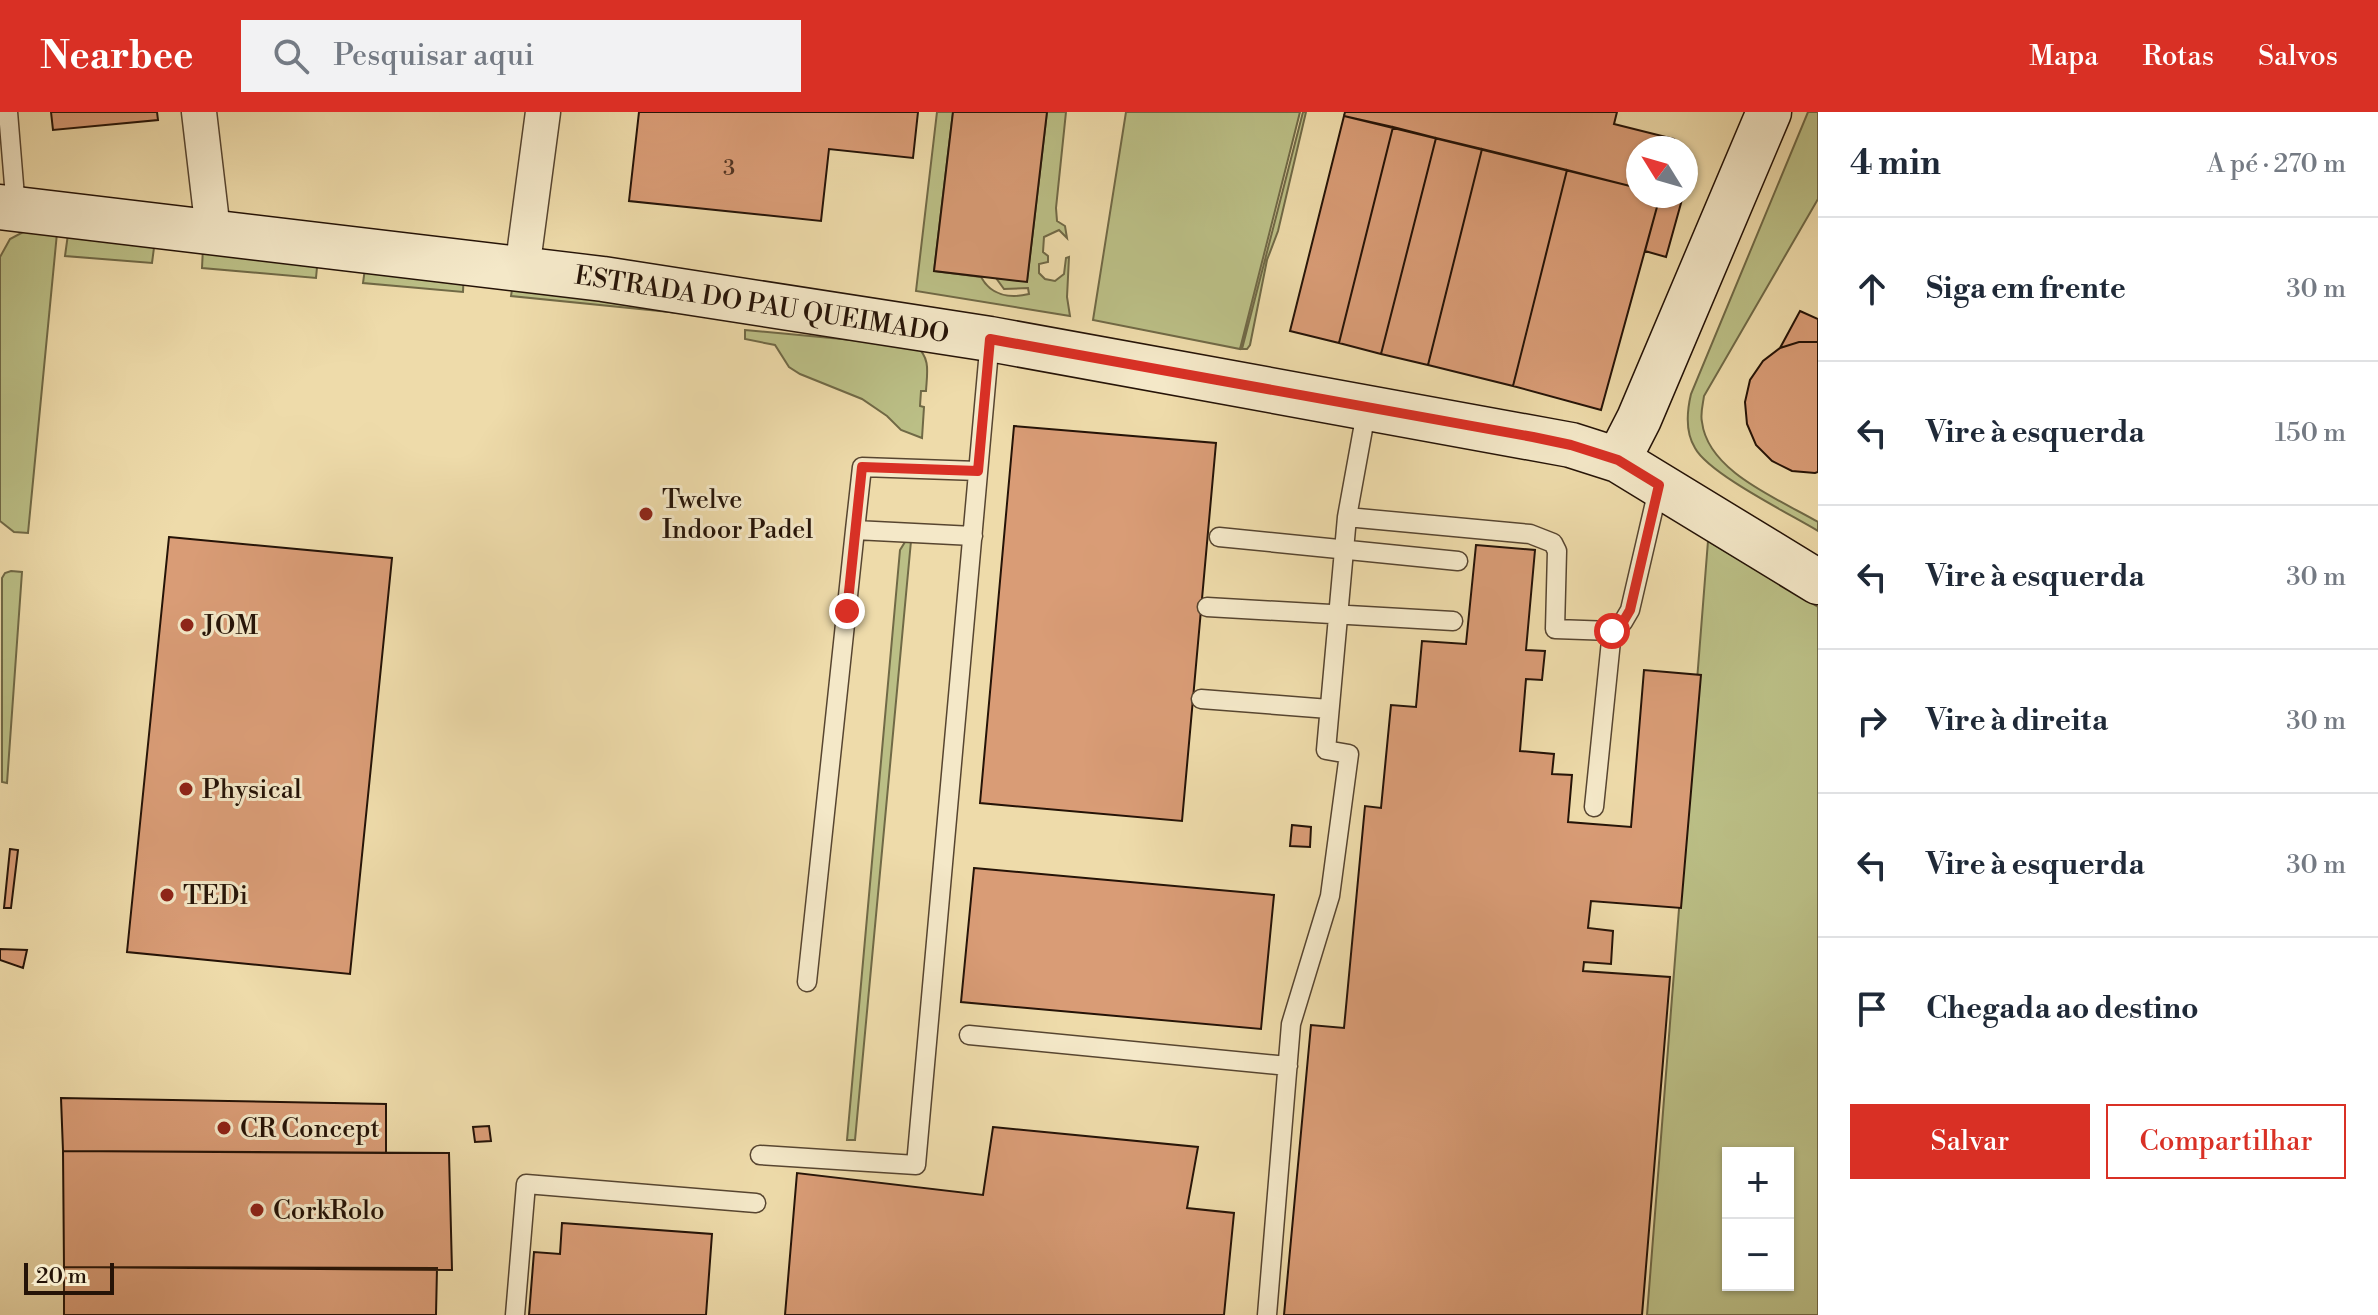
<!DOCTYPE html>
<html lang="pt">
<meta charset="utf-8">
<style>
body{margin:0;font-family:"Libre Bodoni",serif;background:#f2f2f3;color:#1f2937}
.controls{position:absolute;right:24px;bottom:24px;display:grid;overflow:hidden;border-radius:0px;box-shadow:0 2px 6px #0004}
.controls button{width:72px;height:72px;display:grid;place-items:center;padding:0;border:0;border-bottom:2px solid #e0e1e3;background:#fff;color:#1f2937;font:40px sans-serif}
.compass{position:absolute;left:1626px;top:24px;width:72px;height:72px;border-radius:50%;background:#fff;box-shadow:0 2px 6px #0004;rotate:307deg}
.scale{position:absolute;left:24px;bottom:20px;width:90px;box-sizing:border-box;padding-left:8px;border:4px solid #251307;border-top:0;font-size:22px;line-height:28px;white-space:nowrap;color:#251307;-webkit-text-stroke:6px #f4e8c8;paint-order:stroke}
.stop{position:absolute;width:24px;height:24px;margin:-18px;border:6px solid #d93025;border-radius:50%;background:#fff}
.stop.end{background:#d93025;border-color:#fff;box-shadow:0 2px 8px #0008}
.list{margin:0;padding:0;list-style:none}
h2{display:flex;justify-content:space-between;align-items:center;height:104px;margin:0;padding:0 32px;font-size:34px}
h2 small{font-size:26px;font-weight:400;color:#747a83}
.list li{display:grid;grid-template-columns:52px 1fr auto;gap:24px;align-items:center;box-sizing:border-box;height:144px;padding:0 32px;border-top:2px solid #e0e1e3}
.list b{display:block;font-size:30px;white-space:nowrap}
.list em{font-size:26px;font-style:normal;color:#747a83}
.actions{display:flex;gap:16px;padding:24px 32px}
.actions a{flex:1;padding:18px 0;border:2px solid #d93025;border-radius:0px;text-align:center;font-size:28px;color:#d93025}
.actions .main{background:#d93025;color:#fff}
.icon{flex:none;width:44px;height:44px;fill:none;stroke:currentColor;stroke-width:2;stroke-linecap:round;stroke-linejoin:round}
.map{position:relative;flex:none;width:1818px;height:1203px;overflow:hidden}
header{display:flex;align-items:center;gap:48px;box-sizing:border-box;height:112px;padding:0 40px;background:#d93025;color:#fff}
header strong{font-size:38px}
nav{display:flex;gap:44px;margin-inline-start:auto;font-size:28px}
.search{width:560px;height:72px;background:#f2f2f3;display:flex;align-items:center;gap:20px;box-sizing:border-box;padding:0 28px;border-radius:0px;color:#747a83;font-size:30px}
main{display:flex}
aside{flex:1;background:#fff}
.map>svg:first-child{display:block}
.green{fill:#bbbf86;stroke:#706946;stroke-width:2;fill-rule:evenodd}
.building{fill:#d99c76;stroke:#251307;stroke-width:2}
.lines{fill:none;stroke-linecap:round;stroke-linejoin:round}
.lane-casing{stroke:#574530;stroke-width:21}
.street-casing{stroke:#574530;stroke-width:37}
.secondary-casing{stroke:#251307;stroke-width:47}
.lane{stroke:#f4e8c8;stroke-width:18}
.street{stroke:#f4e8c8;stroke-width:34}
.secondary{stroke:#f4e8c8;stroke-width:44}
.route{stroke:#d93025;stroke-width:10}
.poi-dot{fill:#8f2418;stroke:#f4e8c8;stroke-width:3}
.labels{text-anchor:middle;stroke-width:6;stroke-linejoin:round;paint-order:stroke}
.number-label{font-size:22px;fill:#523523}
.street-label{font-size:26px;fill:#251307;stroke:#f4e8c8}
.poi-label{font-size:26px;fill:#251307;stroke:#f4e8c8;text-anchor:start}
</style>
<header>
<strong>Nearbee</strong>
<div class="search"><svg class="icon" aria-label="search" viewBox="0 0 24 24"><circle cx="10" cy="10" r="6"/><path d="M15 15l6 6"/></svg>Pesquisar aqui</div>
<nav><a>Mapa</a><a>Rotas</a><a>Salvos</a></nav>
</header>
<main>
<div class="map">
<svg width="1818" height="1203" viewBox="0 0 1818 1203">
<rect width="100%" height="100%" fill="#eedbaa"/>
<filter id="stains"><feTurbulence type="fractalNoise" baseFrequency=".0025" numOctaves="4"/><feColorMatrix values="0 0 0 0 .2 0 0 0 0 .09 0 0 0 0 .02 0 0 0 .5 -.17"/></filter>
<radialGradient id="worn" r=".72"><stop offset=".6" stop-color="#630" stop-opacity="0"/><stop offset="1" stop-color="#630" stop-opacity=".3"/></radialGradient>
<path class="green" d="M 937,0 L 953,0 L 934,159 L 981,165 C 991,183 1009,187 1029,182 L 1028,176 L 1004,177 L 996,166 L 1027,169 L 1047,0 L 1066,0 L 1056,96 L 1057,109 L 1065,114 L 1067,126 L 1059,118 L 1044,125 L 1043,140 L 1048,144 L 1048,150 L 1039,152 L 1039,161 L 1045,167 L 1055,169 L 1064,162 L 1066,146 L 1069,145 L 1067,185 L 1070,204 L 916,179 Z
M 1126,0 L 1300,0 L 1240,237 L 1093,208 Z
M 1303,0 L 1306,0 L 1278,119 L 1267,148 L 1250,233 L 1247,237 L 1242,237 Z
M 1808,0 L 1818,0 L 1818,87 L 1704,284 C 1703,292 1700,302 1702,310 C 1708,360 1779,387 1818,410 L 1818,419 C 1790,402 1709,362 1695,336 C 1685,320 1687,299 1691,282 Z
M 25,119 L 57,121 L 28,421 L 14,420 L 0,409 L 0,145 L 10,127 Z
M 68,122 L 155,128 L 152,151 L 65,144 Z
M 203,135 L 318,145 L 316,166 L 202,156 Z
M 366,149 L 464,158 L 463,180 L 363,171 Z
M 514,164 L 739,207 L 511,184 Z
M 745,218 L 916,234 C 931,246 927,261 926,279 L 921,279 L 920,294 L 924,295 L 922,326 L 901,318 L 887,304 L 862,287 L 800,262 L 789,255 L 775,233 L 745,227 Z
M 911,429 L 855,1028 L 847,1028 L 900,438 L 905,430 Z
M 1708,429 L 1818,495 L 1818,1203 L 1647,1203 ZM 1728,1041 L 1788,1041 L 1788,1173 L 1728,1173 Z
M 11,459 L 22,460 L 7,671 L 2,670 L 2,466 L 5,461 Z"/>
<path class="building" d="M 51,0 L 157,0 L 158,8 L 53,18 Z
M 639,0 L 918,0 L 913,46 L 829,37 L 821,109 L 629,89 Z
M 953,0 L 1047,0 L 1027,170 L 934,159 Z
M 1345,0 L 1617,0 L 1614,12 L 1674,27 L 1672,36 L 1638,36 L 1638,76 L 1344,4 Z
M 1344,4 L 1393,15 L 1339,231 L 1290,219 Z
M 1393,15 L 1436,26 L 1381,242 L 1339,231 Z
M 1436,26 L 1482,37 L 1428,253 L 1381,242 Z
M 1482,37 L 1567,58 L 1513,274 L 1428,253 Z
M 1567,58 L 1638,76 L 1638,84 L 1660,84 L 1601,298 L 1513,274 Z
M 1660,84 L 1683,84 L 1666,145 L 1645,139 Z
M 1800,199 L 1818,207 L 1818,360 L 1815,361 L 1792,359 L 1772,349 L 1756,333 L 1747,312 L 1745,290 L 1750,268 L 1763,249 L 1780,236 Z
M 1799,230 L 1818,230 L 1818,360 L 1815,361 L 1792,359 L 1772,349 L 1756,333 L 1747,312 L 1745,290 L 1750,268 L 1763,249 L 1780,236 Z
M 1014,314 L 1216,331 L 1182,709 L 980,691 Z
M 169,425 L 392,446 L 350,862 L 127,840 Z
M 1476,433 L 1535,438 L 1526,538 L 1545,539 L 1542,568 L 1526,567 L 1520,639 L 1554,642 L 1552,662 L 1572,663 L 1568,710 L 1631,715 L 1644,558 L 1701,563 L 1681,796 L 1591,789 L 1588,816 L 1613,819 L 1611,852 L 1584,850 L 1583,859 L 1670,865 L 1642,1203 L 1284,1203 L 1311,913 L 1344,916 L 1365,694 L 1381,696 L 1391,593 L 1416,595 L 1422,529 L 1466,532 Z
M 1292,713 L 1311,715 L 1310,735 L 1290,734 Z
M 10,737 L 18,738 L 11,796 L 4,796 Z
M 974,756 L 1274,783 L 1261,917 L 961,890 Z
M 0,837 L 27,838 L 23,856 L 0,848 Z
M 61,986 L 386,992 L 386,1041 L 63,1039 Z
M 489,1014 L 491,1029 L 475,1030 L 473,1015 Z
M 993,1015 L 1198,1035 L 1187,1096 L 1234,1101 L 1224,1203 L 785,1203 L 797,1061 L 983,1083 Z
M 63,1039 L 449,1041 L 452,1158 L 64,1155 Z
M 562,1111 L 712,1122 L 706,1203 L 529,1203 L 534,1140 L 560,1142 Z
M 64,1155 L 437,1156 L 436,1203 L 64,1203 Z"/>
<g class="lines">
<defs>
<path id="lane" d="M 8,0 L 16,97
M 1347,405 L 1530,422 L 1553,431 L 1557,439 L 1555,517 L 1612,519 L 1594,695
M 855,418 L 862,355 L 978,359
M 1219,425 L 1458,449
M 1207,495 L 1453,509
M 1612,519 L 1623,510 L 1630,498 L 1659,373
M 1201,587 L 1329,597
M 807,870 L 855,418 L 973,424
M 969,923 L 1288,954
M 760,1043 L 916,1053 L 990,227
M 515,1203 L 526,1072 L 756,1091
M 1267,1203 L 1291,912 L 1330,784 L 1349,642 L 1326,638 L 1347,405 L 1367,295"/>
<path id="street" d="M 199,0 L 213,119
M 522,158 L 543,0"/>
<path id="secondary" d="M 0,95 L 603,167 L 990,227 L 1571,333 L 1618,348 L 1818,470
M 1618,348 L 1639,307 L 1769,0"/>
</defs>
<use href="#lane" class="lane-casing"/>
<use href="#street" class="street-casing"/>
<use href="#secondary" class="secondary-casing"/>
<use href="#lane" class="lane"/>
<use href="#street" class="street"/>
<use href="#secondary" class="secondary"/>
</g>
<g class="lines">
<path class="route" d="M 847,499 L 862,355 L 978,359 L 990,227 L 1533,325 L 1571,333 L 1618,348 L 1659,373 L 1630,498 L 1623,510 L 1612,519"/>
</g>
<g class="poi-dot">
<circle cx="646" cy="402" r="8"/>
<circle cx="187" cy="513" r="8"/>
<circle cx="186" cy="677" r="8"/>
<circle cx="167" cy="783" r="8"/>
<circle cx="224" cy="1016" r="8"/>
<circle cx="257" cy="1098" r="8"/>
</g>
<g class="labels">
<g class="number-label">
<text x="729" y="63">3</text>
</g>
<g class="street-label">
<text transform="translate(762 192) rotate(9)" y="9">ESTRADA DO PAU QUEIMADO</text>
</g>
<g class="poi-label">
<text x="662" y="396">Twelve<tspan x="662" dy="30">Indoor Padel</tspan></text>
<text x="203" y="522">JOM</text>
<text x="202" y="686">Physical</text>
<text x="183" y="792">TEDi</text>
<text x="240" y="1025">CR Concept</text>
<text x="273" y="1107">CorkRolo</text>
</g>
</g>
<rect width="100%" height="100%" filter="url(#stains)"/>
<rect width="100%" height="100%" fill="url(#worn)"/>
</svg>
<div class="controls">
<button>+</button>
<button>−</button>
</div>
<svg class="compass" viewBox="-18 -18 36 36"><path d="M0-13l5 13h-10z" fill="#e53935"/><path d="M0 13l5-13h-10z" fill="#747a83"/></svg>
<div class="scale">20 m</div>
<div class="stop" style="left:1612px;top:519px"></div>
<div class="stop end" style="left:847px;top:499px"></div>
</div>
<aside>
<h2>4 min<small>A pé · 270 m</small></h2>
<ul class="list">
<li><svg class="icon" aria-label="ahead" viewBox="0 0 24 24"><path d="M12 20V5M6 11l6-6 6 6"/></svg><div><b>Siga em frente</b></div><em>30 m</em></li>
<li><svg class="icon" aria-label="left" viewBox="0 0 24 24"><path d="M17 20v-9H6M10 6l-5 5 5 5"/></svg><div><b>Vire à esquerda</b></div><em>150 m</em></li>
<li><svg class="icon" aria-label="left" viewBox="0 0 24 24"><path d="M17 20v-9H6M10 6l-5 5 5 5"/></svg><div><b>Vire à esquerda</b></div><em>30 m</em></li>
<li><svg class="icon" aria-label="right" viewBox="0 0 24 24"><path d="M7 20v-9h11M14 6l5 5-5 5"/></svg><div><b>Vire à direita</b></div><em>30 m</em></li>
<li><svg class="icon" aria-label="left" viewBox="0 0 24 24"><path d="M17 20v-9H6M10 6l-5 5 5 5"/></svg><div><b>Vire à esquerda</b></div><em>30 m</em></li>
<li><svg class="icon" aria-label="arrive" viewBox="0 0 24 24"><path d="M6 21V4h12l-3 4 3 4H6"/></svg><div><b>Chegada ao destino</b></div></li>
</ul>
<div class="actions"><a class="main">Salvar</a><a>Compartilhar</a></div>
</aside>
</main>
